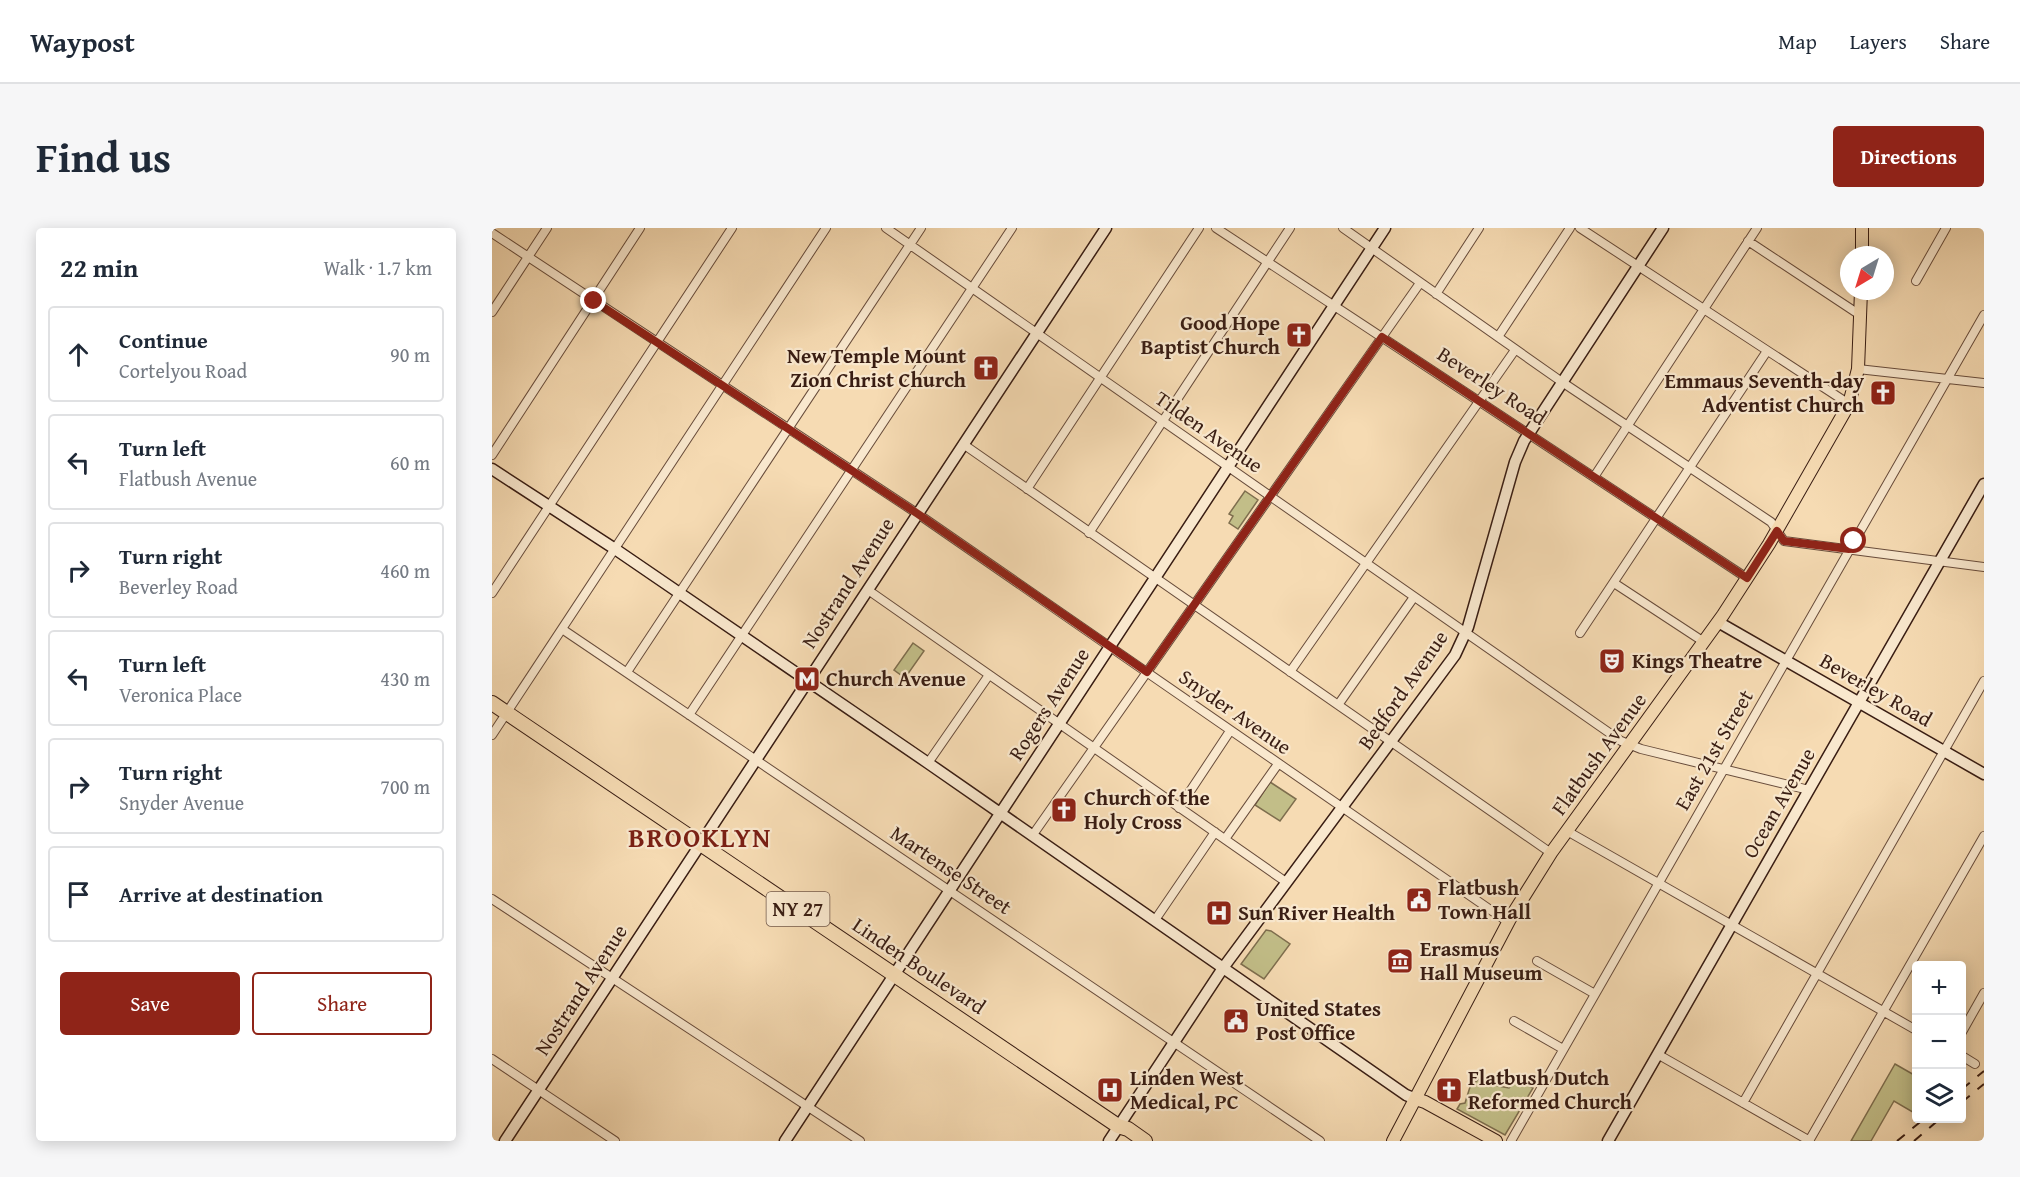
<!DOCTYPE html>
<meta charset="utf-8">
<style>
body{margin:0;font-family:"Gentium Book Plus",serif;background:#f6f6f7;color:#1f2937}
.controls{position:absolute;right:18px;bottom:18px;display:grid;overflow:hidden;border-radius:6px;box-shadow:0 3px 15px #0003}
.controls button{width:54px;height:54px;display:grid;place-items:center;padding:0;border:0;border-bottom:2px solid #e0e1e3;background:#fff;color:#1f2937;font:30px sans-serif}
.compass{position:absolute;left:1348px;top:18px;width:54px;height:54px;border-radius:50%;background:#fff;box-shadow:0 3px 15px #0003;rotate:218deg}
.stop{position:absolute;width:18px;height:18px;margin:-14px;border:4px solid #8f2418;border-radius:50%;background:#fff}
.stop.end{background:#8f2418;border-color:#fff;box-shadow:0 2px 6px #0008}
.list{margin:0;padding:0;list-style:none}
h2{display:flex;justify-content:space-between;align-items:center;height:78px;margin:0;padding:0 24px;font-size:26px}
h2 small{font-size:20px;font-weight:400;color:#747a83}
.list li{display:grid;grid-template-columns:39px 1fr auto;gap:18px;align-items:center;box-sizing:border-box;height:96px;margin:0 12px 12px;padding:0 12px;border:2px solid #e0e1e3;border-radius:6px}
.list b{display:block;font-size:22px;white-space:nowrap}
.list p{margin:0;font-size:20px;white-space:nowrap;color:#747a83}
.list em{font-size:20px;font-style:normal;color:#747a83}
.actions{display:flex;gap:12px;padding:18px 24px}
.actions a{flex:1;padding:14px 0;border:2px solid #8f2418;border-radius:6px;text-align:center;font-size:21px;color:#8f2418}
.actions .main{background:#8f2418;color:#fff}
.icon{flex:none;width:33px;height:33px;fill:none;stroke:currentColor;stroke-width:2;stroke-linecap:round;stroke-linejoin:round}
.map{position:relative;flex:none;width:1492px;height:913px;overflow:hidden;border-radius:6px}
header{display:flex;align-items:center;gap:36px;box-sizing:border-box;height:84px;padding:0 30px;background:#fff;border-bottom:2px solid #e0e1e3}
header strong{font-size:28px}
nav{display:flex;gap:33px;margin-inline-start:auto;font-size:21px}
.intro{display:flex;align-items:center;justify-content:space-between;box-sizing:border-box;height:144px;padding:0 36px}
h1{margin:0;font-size:42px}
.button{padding:15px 27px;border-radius:6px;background:#8f2418;color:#fff;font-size:21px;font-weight:700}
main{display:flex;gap:36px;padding:0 36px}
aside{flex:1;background:#fff;border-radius:6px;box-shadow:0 3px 15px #0003}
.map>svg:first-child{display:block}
.green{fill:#c2be88;stroke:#7e6e4e;stroke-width:1.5}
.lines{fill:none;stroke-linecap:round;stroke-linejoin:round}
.street-casing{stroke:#684c3b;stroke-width:10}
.secondary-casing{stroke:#391d13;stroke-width:13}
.primary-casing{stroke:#391d13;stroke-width:14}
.highway-casing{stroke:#391d13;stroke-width:16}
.street{stroke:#f9e8ce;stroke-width:8}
.secondary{stroke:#f9e8ce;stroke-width:10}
.primary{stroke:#f6dbb3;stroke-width:12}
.highway{stroke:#f6dbb3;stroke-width:14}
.rail{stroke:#391d13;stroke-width:2;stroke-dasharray:10 10;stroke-linecap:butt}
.route{stroke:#8f2418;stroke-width:8}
.labels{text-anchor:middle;stroke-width:4.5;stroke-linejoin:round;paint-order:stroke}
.shield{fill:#f9e8ce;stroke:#735a4b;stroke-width:1.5}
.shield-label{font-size:20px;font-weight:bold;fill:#391d13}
.poi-label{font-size:21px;font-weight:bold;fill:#391d13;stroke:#f9e8ce;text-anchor:start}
.street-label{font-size:21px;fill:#391d13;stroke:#f9e8ce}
.district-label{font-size:27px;font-weight:bold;letter-spacing:1.5px;fill:#7a1f14;stroke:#f9e8ce}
</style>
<header>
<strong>Waypost</strong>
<nav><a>Map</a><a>Layers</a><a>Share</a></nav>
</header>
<div class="intro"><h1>Find us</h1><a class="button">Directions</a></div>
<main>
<aside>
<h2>22 min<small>Walk · 1.7 km</small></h2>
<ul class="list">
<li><svg class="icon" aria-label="ahead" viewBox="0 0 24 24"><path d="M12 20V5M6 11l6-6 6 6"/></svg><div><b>Continue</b><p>Cortelyou Road</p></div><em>90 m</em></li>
<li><svg class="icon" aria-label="left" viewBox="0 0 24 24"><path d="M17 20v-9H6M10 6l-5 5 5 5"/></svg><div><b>Turn left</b><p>Flatbush Avenue</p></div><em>60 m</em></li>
<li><svg class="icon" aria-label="right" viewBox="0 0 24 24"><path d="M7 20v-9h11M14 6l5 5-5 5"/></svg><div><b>Turn right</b><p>Beverley Road</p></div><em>460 m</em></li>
<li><svg class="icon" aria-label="left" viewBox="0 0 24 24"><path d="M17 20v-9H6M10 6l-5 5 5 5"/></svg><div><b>Turn left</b><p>Veronica Place</p></div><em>430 m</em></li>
<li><svg class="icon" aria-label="right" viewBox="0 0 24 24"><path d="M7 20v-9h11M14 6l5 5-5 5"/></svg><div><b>Turn right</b><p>Snyder Avenue</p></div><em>700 m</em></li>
<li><svg class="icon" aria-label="arrive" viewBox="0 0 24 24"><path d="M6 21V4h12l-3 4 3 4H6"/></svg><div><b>Arrive at destination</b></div></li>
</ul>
<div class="actions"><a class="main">Save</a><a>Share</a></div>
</aside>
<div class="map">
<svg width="1492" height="913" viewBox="0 0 1492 913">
<rect width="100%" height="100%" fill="#f6dbb3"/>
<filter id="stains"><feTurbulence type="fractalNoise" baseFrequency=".00333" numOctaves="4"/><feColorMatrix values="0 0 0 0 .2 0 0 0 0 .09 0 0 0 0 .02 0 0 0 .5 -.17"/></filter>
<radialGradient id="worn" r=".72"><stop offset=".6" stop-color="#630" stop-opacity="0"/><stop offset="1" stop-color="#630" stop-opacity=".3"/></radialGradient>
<path class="green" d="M 753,263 L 766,272 L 746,301 L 737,295 L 741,288 L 737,286 Z
M 421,415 L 432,423 L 413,450 L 402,442 Z
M 778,554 L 804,571 L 788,593 L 763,577 Z
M 774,702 L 779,703 L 798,716 L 772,751 L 749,736 Z
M 1403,836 L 1424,848 L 1424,886 L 1402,873 L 1379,913 L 1359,913 Z
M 989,849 L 1006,858 L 1017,860 L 1024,851 L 1041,860 L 1013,907 L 965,881 L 968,876 L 973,875 L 978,859 Z"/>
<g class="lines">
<defs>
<path id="street" d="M 394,0 L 1129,513 L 1149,521 L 1317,562
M 724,0 L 1255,350
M 851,0 L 1070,154 L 1279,294 L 1292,313 L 1492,339
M 1088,0 L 1357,176
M 0,5 L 426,286 L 1016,694
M 1256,13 L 1368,87
M 1424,53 L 1454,0
M 944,66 L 987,0
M 0,84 L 55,0
M 1006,109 L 1078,0
M 1366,141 L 1492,155
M 471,216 L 1059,625
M 0,227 L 148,0
M 1102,249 L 1265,0
M 535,261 L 707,0
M 597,305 L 798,0
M 1122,355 L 1212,414
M 376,362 L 794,654
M 0,365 L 240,0
M 70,401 L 828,913
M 1088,405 L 1275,123
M 135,444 L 429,0
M 798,444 L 1023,122
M 846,477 L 922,369
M 197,487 L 520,0
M 0,507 L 334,0
M 436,535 L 497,447
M 687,580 L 738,503
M 1075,603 L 1424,802
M 540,608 L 928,55
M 733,611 L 786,536
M 0,671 L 368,913
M 663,692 L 723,604
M 1045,733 L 1103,766
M 1022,793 L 1071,821
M 1470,804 L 1492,765
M 1167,827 L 1318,913
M 1470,828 L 1483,836
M 0,831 L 123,913
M 1251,875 L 1492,453
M 1019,913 L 1492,87
M 1317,913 L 1492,608"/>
<path id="secondary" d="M 0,241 L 123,321 L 436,535 L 914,867 L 924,871
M 1226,394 L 1492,546
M 13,913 L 614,0
M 293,913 L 893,0
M 617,913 L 731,740 L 963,427 L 976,399 L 1023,234 L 1032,213 L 1171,0
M 1116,913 L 1492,256"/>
<path id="primary" d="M 1370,27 L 1370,0
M 924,871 L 933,874 L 1004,913
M 901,913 L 1019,689 L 1059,625 L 1231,387 L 1277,316 L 1357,176 L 1366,141 L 1369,63"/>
<path id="highway" d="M 0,475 L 626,898 L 636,901 L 653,913"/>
</defs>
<use href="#street" class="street-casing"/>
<use href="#secondary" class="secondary-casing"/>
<use href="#primary" class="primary-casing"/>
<use href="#highway" class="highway-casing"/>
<use href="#street" class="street"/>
<use href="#secondary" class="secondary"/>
<use href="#primary" class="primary"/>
<use href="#highway" class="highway"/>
<path class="rail" d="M 1470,861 L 1492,843
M 1470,874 L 1492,856
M 1405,913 L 1433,890
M 1422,913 L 1449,890"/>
</g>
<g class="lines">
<path class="route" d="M 102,73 L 426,286 L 655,444 L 890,109 L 1255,350 L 1285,303 L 1292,313 L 1357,321 L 1362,313"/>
</g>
<defs>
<symbol id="church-square" viewBox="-11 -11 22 22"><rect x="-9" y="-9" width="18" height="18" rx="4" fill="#8f2418" stroke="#f9e8ce"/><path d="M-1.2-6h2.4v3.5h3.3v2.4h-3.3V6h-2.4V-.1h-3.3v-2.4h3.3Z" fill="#fff"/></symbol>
<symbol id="theatre-square" viewBox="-11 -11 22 22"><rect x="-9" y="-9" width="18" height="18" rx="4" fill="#8f2418" stroke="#f9e8ce"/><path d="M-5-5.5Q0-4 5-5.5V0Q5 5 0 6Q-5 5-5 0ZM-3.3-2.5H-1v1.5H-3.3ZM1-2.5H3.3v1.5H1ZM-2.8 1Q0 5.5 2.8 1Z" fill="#fff"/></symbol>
<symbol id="metro-square" viewBox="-11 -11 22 22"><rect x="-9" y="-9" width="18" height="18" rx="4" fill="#8f2418" stroke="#f9e8ce"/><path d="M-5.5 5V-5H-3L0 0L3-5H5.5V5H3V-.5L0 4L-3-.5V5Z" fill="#fff"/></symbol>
<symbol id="civic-square" viewBox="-11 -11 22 22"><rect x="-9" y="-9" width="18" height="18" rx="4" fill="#8f2418" stroke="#f9e8ce"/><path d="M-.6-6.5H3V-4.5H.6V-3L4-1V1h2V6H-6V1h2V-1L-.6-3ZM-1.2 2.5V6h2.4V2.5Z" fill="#fff"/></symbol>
<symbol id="hospital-square" viewBox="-11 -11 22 22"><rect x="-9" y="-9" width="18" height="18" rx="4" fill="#8f2418" stroke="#f9e8ce"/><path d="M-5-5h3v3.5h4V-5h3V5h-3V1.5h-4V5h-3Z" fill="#fff"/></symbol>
<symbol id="museum-square" viewBox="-11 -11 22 22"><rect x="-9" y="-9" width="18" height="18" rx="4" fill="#8f2418" stroke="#f9e8ce"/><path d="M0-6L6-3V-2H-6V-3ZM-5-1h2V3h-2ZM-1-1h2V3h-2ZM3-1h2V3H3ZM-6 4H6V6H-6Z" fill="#fff"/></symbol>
</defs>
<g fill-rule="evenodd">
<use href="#church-square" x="792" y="92" width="30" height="30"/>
<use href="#church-square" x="479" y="125" width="30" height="30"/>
<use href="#church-square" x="1376" y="150" width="30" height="30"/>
<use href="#theatre-square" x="1105" y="418" width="30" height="30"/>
<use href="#metro-square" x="300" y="436" width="30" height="30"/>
<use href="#church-square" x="557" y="567" width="30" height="30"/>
<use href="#civic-square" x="912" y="657" width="30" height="30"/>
<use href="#hospital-square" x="712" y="670" width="30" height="30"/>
<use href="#museum-square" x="893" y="718" width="30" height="30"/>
<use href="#civic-square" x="729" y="778" width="30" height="30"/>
<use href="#hospital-square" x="603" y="847" width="30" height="30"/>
<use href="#church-square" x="942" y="847" width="30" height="30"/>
</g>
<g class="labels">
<rect class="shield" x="274.5" y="664" width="63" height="34" rx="4.5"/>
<g class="shield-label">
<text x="306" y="688">NY 27</text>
</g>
<g class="poi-label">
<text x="788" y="102" text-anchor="end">Good Hope<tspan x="788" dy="24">Baptist Church</tspan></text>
<text x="474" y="135" text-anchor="end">New Temple Mount<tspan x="474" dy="24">Zion Christ Church</tspan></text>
<text x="1372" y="160" text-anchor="end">Emmaus Seventh-day<tspan x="1372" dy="24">Adventist Church</tspan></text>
<text x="1140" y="440">Kings Theatre</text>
<text x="334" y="458">Church Avenue</text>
<text x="592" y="577">Church of the<tspan x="592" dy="24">Holy Cross</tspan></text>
<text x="946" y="667">Flatbush<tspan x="946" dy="24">Town Hall</tspan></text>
<text x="746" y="692">Sun River Health</text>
<text x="928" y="728">Erasmus<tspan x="928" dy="24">Hall Museum</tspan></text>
<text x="764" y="788">United States<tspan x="764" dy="24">Post Office</tspan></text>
<text x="638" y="857">Linden West<tspan x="638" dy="24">Medical, PC</tspan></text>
<text x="976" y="857">Flatbush Dutch<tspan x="976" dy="24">Reformed Church</tspan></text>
</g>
<g class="street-label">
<text transform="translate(1000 158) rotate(33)" y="7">Beverley Road</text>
<text transform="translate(717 204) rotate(35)" y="7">Tilden Avenue</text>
<text transform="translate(356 355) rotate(-57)" y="7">Nostrand Avenue</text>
<text transform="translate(911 462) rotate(-55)" y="7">Bedford Avenue</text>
<text transform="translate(1384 462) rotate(30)" y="7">Beverley Road</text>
<text transform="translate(557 476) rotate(-57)" y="7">Rogers Avenue</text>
<text transform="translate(743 484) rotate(35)" y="7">Snyder Avenue</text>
<text transform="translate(1222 522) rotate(-60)" y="7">East 21st Street</text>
<text transform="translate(1107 526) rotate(-54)" y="7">Flatbush Avenue</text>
<text transform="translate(1287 575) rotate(-60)" y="7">Ocean Avenue</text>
<text transform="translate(459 642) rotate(34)" y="7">Martense Street</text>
<text transform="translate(427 738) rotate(34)" y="7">Linden Boulevard</text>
<text transform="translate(89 762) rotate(-57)" y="7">Nostrand Avenue</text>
</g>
<g class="district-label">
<text x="208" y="619">BROOKLYN</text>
</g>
</g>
<rect width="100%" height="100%" filter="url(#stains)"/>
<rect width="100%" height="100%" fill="url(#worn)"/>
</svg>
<div class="controls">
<button>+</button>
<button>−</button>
<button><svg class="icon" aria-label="layers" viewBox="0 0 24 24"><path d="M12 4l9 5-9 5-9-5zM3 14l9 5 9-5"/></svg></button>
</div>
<svg class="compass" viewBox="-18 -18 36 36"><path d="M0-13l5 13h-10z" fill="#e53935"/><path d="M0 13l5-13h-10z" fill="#747a83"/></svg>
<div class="stop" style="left:1362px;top:313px"></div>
<div class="stop end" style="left:102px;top:73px"></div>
</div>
</main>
